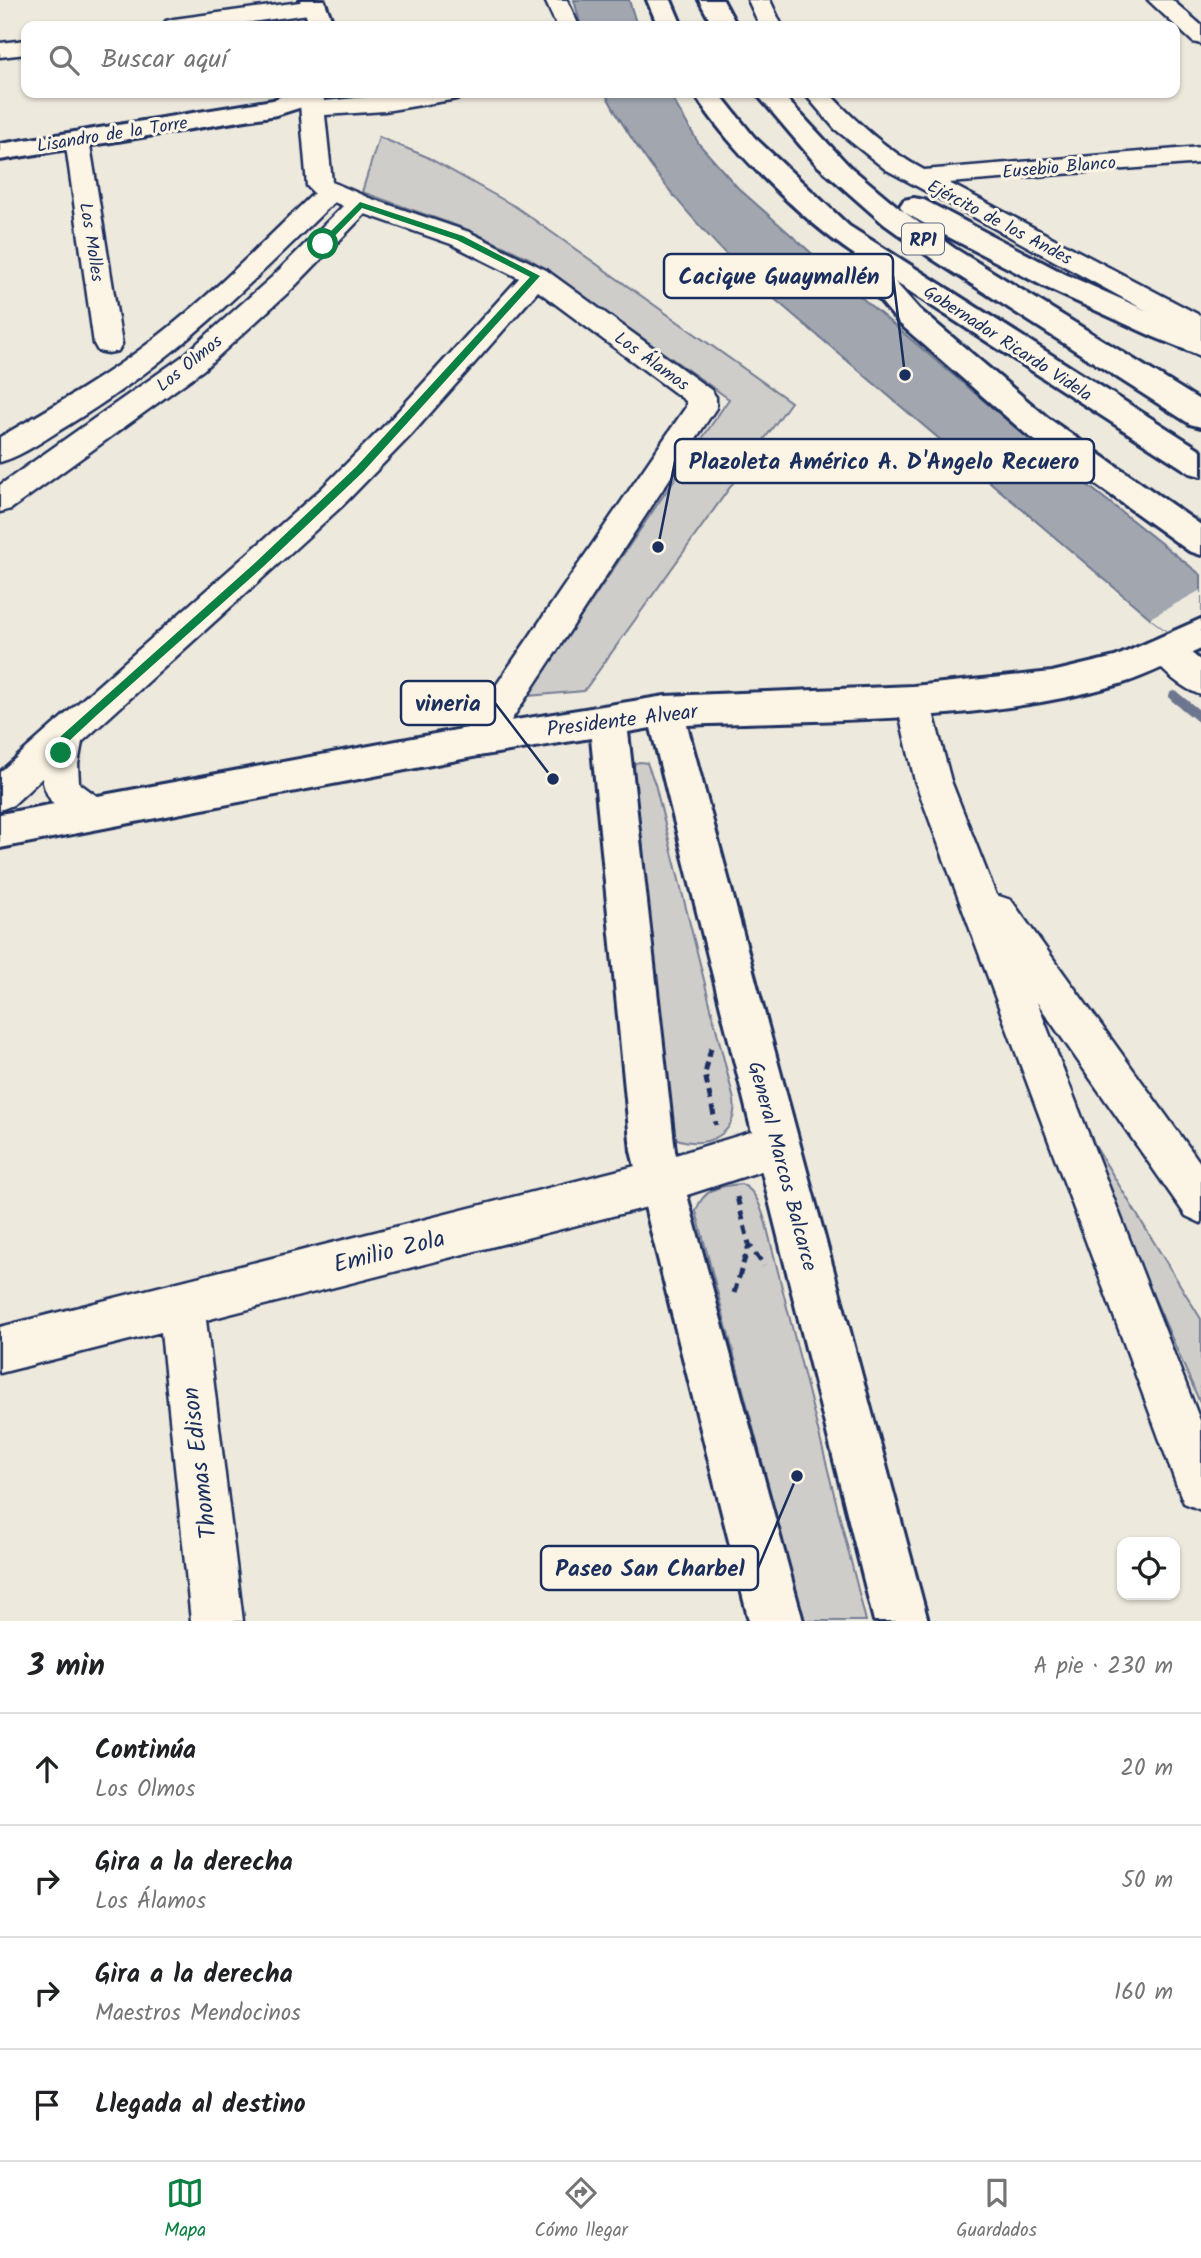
<!DOCTYPE html>
<html lang="es">
<meta charset="utf-8">
<style>
body{margin:0;font-family:Kalam,sans-serif;background:#f6f6f6;color:#202124}
.controls{position:absolute;right:21px;bottom:21px;display:grid;overflow:hidden;border-radius:14px;box-shadow:0 2px 5px #0004}
.controls button{width:63px;height:63px;display:grid;place-items:center;padding:0;border:0;border-bottom:2px solid #e0e0e0;background:#fff;color:#202124;font:35px sans-serif}
.stop{position:absolute;width:21px;height:21px;margin:-16px;border:5px solid #0b8043;border-radius:50%;background:#fff}
.stop.end{background:#0b8043;border-color:#fff;box-shadow:0 2px 7px #0008}
.list{margin:0;padding:0;list-style:none}
h2{display:flex;justify-content:space-between;align-items:center;height:91px;margin:0;padding:0 28px;font-size:30px}
h2 small{font-size:23px;font-weight:400;color:#757577}
.list li{display:grid;grid-template-columns:46px 1fr auto;gap:21px;align-items:center;box-sizing:border-box;height:112px;padding:0 28px;border-top:2px solid #e0e0e0}
.list b{display:block;font-size:26px;white-space:nowrap}
.list p{margin:0;font-size:23px;white-space:nowrap;color:#757577}
.list em{font-size:23px;font-style:normal;color:#757577}
.icon{flex:none;width:38px;height:38px;fill:none;stroke:currentColor;stroke-width:2;stroke-linecap:round;stroke-linejoin:round}
.map{position:relative;flex:none;width:1201px;height:1621px;overflow:hidden}
.search{position:absolute;background:#fff;box-shadow:0 2px 5px #0004;left:21px;right:21px;top:21px;height:77px;display:flex;align-items:center;gap:18px;box-sizing:border-box;padding:0 24px;border-radius:14px;color:#757577;font-size:26px}
.sheet{height:539px;background:#fff}
nav{display:flex;justify-content:space-around;align-items:center;box-sizing:border-box;height:98px;border-top:2px solid #e0e0e0;background:#fff;font-size:19px;color:#757577}
nav a{display:grid;justify-items:center;gap:4px}
nav .on{color:#0b8043}
.map>svg:first-child{display:block}
.green{fill:#cfcdca;stroke:#757e94;stroke-width:2}
.water{fill:#a2a7af;stroke:#6c778f;stroke-width:2}
.pier{fill:#eee9dd}
.lines{fill:none;stroke-linecap:round;stroke-linejoin:round}
.stream{stroke:#6c778f;stroke-width:10}
.minor-casing{stroke:#1b2f5e;stroke-width:5}
.tertiary-casing{stroke:#1b2f5e;stroke-width:6}
.secondary-casing{stroke:#1b2f5e;stroke-width:6}
.motorway-casing{stroke:#1b2f5e;stroke-width:6}
.path{stroke:#1b2f5e;stroke-width:5;stroke-dasharray:9 6;stroke-linecap:butt}
.minor{fill:#fcf5e5;fill-rule:evenodd}
.tertiary{fill:#fcf5e5;fill-rule:evenodd}
.secondary{fill:#fcf5e5;fill-rule:evenodd}
.motorway{fill:#fcf5e5;fill-rule:evenodd}
.route{fill:#0b8043}
.labels{text-anchor:middle;stroke-width:6;stroke-linejoin:round;paint-order:stroke}
.far-street-label{font-size:18px;fill:#1b2f5e;stroke:#fcf5e5}
.shield{fill:#fcf5e5;stroke:#5e6a86;stroke-width:2}
.shield-label{font-size:19px;font-weight:bold;fill:#1b2f5e}
.street-label{font-size:21px;fill:#1b2f5e;stroke:#fcf5e5}
.near-street-label{font-size:24px;fill:#1b2f5e;stroke:#fcf5e5}
.leader{fill:none;stroke:#1b2f5e;stroke-width:2.5}
.callout-dot{fill:#1b2f5e;stroke:#fcf5e5;stroke-width:2.5}
.callout{fill:#fcf5e5;stroke:#1b2f5e;stroke-width:2.5}
.callout-label{font-size:23px;text-anchor:middle;font-weight:bold;fill:#1b2f5e}
</style>
<div class="map">
<svg width="1201" height="1621" viewBox="0 0 1201 1621">
<rect width="100%" height="100%" fill="#eee9dd"/>
<filter id="ink" filterUnits="userSpaceOnUse"><feTurbulence type="fractalNoise" baseFrequency=".0143" numOctaves="2"/><feDisplacementMap in="SourceGraphic" scale="14" xChannelSelector="R" yChannelSelector="G"/><feConvolveMatrix kernelMatrix="1 2 1 2 8 2 1 2 1" color-interpolation-filters="sRGB"/></filter>
<g filter="url(#ink)">
<path class="green" d="M 379,137 L 425,156 L 516,207 L 791,402 L 584,691 L 527,696 L 729,399 L 529,258 L 466,229 L 362,192 Z
M 640,762 L 647,763 L 655,784 L 734,1100 C 738,1134 708,1149 677,1139 L 670,1125 L 638,836 L 633,770 L 635,763 Z
M 1070,1105 L 1201,1319 L 1201,1405 Z
M 741,1184 C 757,1191 761,1208 766,1224 L 866,1621 L 804,1621 L 696,1211 C 703,1189 719,1186 741,1184 Z"/>
<path class="water" d="M 574,0 L 629,0 L 637,26 L 581,26 Z
M 605,93 L 669,93 L 699,144 L 738,188 L 870,305 L 1027,437 L 1201,575 L 1201,657 L 1150,618 L 744,273 C 690,218 641,162 605,93 Z"/>
<path class="pier" d="M 1201,590 L 1201,657 L 1150,618 Z"/>
<g class="lines">
<path class="stream" d="M 1174,696 L 1201,718"/>
<defs>
<path id="minor" d="M 315,0 L 323,2 L 326,7 L 323,12 L 223,26 L 163,26 L 166,21 L 174,19 Z
M 545,0 L 567,0 L 579,26 L 557,26 Z
M 748,0 L 770,0 L 782,26 L 760,26 Z
M 1148,0 L 1172,0 L 1201,25 L 1201,44 L 1193,42 Z
M 26,40 L 26,54 L 0,57 L 0,43 Z
M 299,93 L 323,93 L 324,101 L 409,93 L 463,93 L 460,98 L 451,100 L 385,111 L 325,115 L 332,182 L 369,198 L 469,232 L 546,270 L 711,390 L 716,397 L 716,408 L 491,751 L 478,756 L 465,751 L 460,741 L 465,731 L 686,407 L 686,401 L 538,291 L 411,435 L 342,506 L 82,742 L 78,764 L 79,783 L 105,802 L 110,813 L 105,824 L 92,829 C 67,820 47,806 42,778 L 13,805 L 0,810 L 0,772 L 320,490 L 389,421 L 519,278 L 451,244 L 365,214 L 292,289 L 203,370 L 11,509 L 0,512 L 0,485 L 183,356 L 272,277 L 343,206 L 334,202 C 250,285 172,362 70,424 C 48,437 25,455 0,462 L 0,437 C 52,407 105,377 153,340 C 211,296 262,243 314,193 L 307,186 Z
M 804,93 L 829,93 C 857,123 888,151 924,170 L 1201,147 L 1201,163 L 949,183 L 1201,316 L 1201,337 L 1191,335 L 885,169 L 835,129 Z
M 77,132 L 86,134 L 89,139 L 122,344 L 118,351 L 108,353 L 98,351 L 94,344 L 65,139 L 68,134 Z
M 1165,637 L 1177,641 L 1201,661 L 1201,695 C 1181,688 1158,669 1148,650 L 1153,641 Z
M 913,687 L 925,691 L 930,701 L 951,781 L 996,895 L 1011,900 L 1201,1164 L 1201,1223 L 1186,1216 L 1037,1002 L 1201,1423 L 1201,1510 L 1184,1503 L 1177,1486 L 915,781 L 896,701 L 901,691 Z
M 777,1124 L 792,1130 L 798,1145 L 792,1160 L 777,1166 L 659,1204 L 206,1320 L 243,1621 L 191,1621 L 161,1332 L 0,1373 L 0,1327 L 659,1160 Z"/>
<path id="tertiary" d="M 300,0 L 324,0 L 334,26 L 310,26 Z
M 288,93 L 316,93 L 302,107 L 277,115 L 0,160 L 0,144 L 273,100 Z
M 478,726 L 491,730 L 497,741 L 491,752 L 478,756 L 0,848 L 0,814 Z"/>
<path id="secondary" d="M 1201,619 L 1201,649 C 1176,660 1150,675 1123,683 C 985,724 830,719 687,725 L 928,1621 L 874,1621 L 651,728 L 628,732 L 675,1151 L 803,1621 L 749,1621 L 631,1151 L 591,738 L 478,756 L 465,752 L 459,741 L 465,730 L 478,726 L 665,696 L 913,686 L 1052,672 L 1115,657 Z"/>
<path id="motorway" d="M 647,0 L 671,0 L 682,26 L 658,26 Z
M 699,0 L 723,0 L 737,26 L 713,26 Z
M 694,93 L 719,93 L 754,137 L 849,226 L 1201,450 L 1201,476 L 1190,473 L 895,282 L 919,309 L 1048,418 L 1201,525 L 1201,555 L 1189,551 L 1026,434 L 899,323 L 848,262 L 855,255 C 802,220 726,146 694,93 Z
M 756,93 L 781,93 L 849,166 L 904,212 L 954,248 L 1201,401 L 1201,427 L 1190,424 L 934,260 L 884,224 L 817,165 Z
M 914,198 L 924,200 L 1065,274 L 1201,335 L 1201,356 L 1154,337 L 1045,287 L 939,232 L 904,212 L 900,206 L 904,200 Z"/>
</defs>
<use href="#minor" class="minor-casing"/>
<use href="#tertiary" class="tertiary-casing"/>
<use href="#secondary" class="secondary-casing"/>
<use href="#motorway" class="motorway-casing"/>
<path class="path" d="M 711,1048 L 705,1074 L 716,1125
M 737,1197 L 749,1244 L 764,1266
M 734,1293 L 749,1245"/>
<use href="#minor" class="minor"/>
<use href="#tertiary" class="tertiary"/>
<use href="#secondary" class="secondary"/>
<use href="#motorway" class="motorway"/>
</g>
</g>
<path class="route" d="M 360,202 L 463,236 L 540,276 L 363,472 L 264,566 L 97,715 L 69,741 L 65,756 L 57,756 L 55,753 L 61,736 L 257,561 L 356,467 L 530,277 L 457,240 L 362,208 L 325,246 L 320,246 L 320,242 Z"/>
<g class="labels">
<g class="far-street-label">
<text transform="translate(112 134) rotate(-9)" y="6">Lisandro de la Torre</text>
<text transform="translate(1059 167) rotate(-5)" y="6">Eusebio Blanco</text>
<text transform="translate(1000 222) rotate(28)" y="6">Ejército de los Andes</text>
<text transform="translate(92 242) rotate(81)" y="6">Los Molles</text>
<text transform="translate(1008 343) rotate(33)" y="6">Gobernador Ricardo Videla</text>
<text transform="translate(652 361) rotate(36)" y="6">Los Álamos</text>
<text transform="translate(189 363) rotate(-39)" y="6">Los Olmos</text>
</g>
<rect class="shield" x="902" y="223.5" width="42" height="31" rx="5"/>
<g class="shield-label">
<text x="923" y="246">RP1</text>
</g>
<g class="street-label">
<text transform="translate(622 720) rotate(-7)" y="7">Presidente Alvear</text>
<text transform="translate(783 1166) rotate(75)" y="7">General Marcos Balcarce</text>
</g>
<g class="near-street-label">
<text transform="translate(389 1251) rotate(-14)" y="8">Emilio Zola</text>
<text transform="translate(199 1463) rotate(-97)" y="8">Thomas Edison</text>
</g>
</g>
<path class="leader" d="M905 375L893 276M658 547L675 461M553 779L495 703M797 1476L758 1568"/>
<g class="callout-dot">
<circle cx="905" cy="375" r="7"/>
<circle cx="658" cy="547" r="7"/>
<circle cx="553" cy="779" r="7"/>
<circle cx="797" cy="1476" r="7"/>
</g>
<g class="callout">
<rect x="664" y="254" width="229" height="44" rx="7"/>
<rect x="675" y="439" width="419" height="44" rx="7"/>
<rect x="401" y="681" width="94" height="44" rx="7"/>
<rect x="541" y="1546" width="217" height="44" rx="7"/>
</g>
<g class="callout-label">
<text x="779" y="284">Cacique Guaymallén</text>
<text x="884" y="469">Plazoleta Américo A. D'Angelo Recuero</text>
<text x="448" y="711">vineria</text>
<text x="650" y="1576">Paseo San Charbel</text>
</g>
</svg>
<div class="controls">
<button><svg class="icon" aria-label="locate" viewBox="0 0 24 24"><circle cx="12" cy="12" r="6"/><path d="M12 2v4M12 18v4M2 12h4M18 12h4"/></svg></button>
</div>
<div class="stop" style="left:323px;top:244px"></div>
<div class="stop end" style="left:61px;top:753px"></div>
<div class="search"><svg class="icon" aria-label="search" viewBox="0 0 24 24"><circle cx="10" cy="10" r="6"/><path d="M15 15l6 6"/></svg>Buscar aquí</div>
</div>
<section class="sheet">
<h2>3 min<small>A pie · 230 m</small></h2>
<ul class="list">
<li><svg class="icon" aria-label="ahead" viewBox="0 0 24 24"><path d="M12 20V5M6 11l6-6 6 6"/></svg><div><b>Continúa</b><p>Los Olmos</p></div><em>20 m</em></li>
<li><svg class="icon" aria-label="right" viewBox="0 0 24 24"><path d="M7 20v-9h11M14 6l5 5-5 5"/></svg><div><b>Gira a la derecha</b><p>Los Álamos</p></div><em>50 m</em></li>
<li><svg class="icon" aria-label="right" viewBox="0 0 24 24"><path d="M7 20v-9h11M14 6l5 5-5 5"/></svg><div><b>Gira a la derecha</b><p>Maestros Mendocinos</p></div><em>160 m</em></li>
<li><svg class="icon" aria-label="arrive" viewBox="0 0 24 24"><path d="M6 21V4h12l-3 4 3 4H6"/></svg><div><b>Llegada al destino</b></div></li>
</ul>
</section>
<nav>
<a class="on"><svg class="icon" aria-label="map" viewBox="0 0 24 24"><path d="M3 6l6-2 6 2 6-2v14l-6 2-6-2-6 2zM9 4v14M15 6v14"/></svg>Mapa</a>
<a><svg class="icon" aria-label="directions" viewBox="0 0 24 24"><path d="M12 3l9 9-9 9-9-9zM9 14v-3h6M13 9l2 2-2 2"/></svg>Cómo llegar</a>
<a><svg class="icon" aria-label="saved" viewBox="0 0 24 24"><path d="M7 4h10v16l-5-4-5 4z"/></svg>Guardados</a>
</nav>
